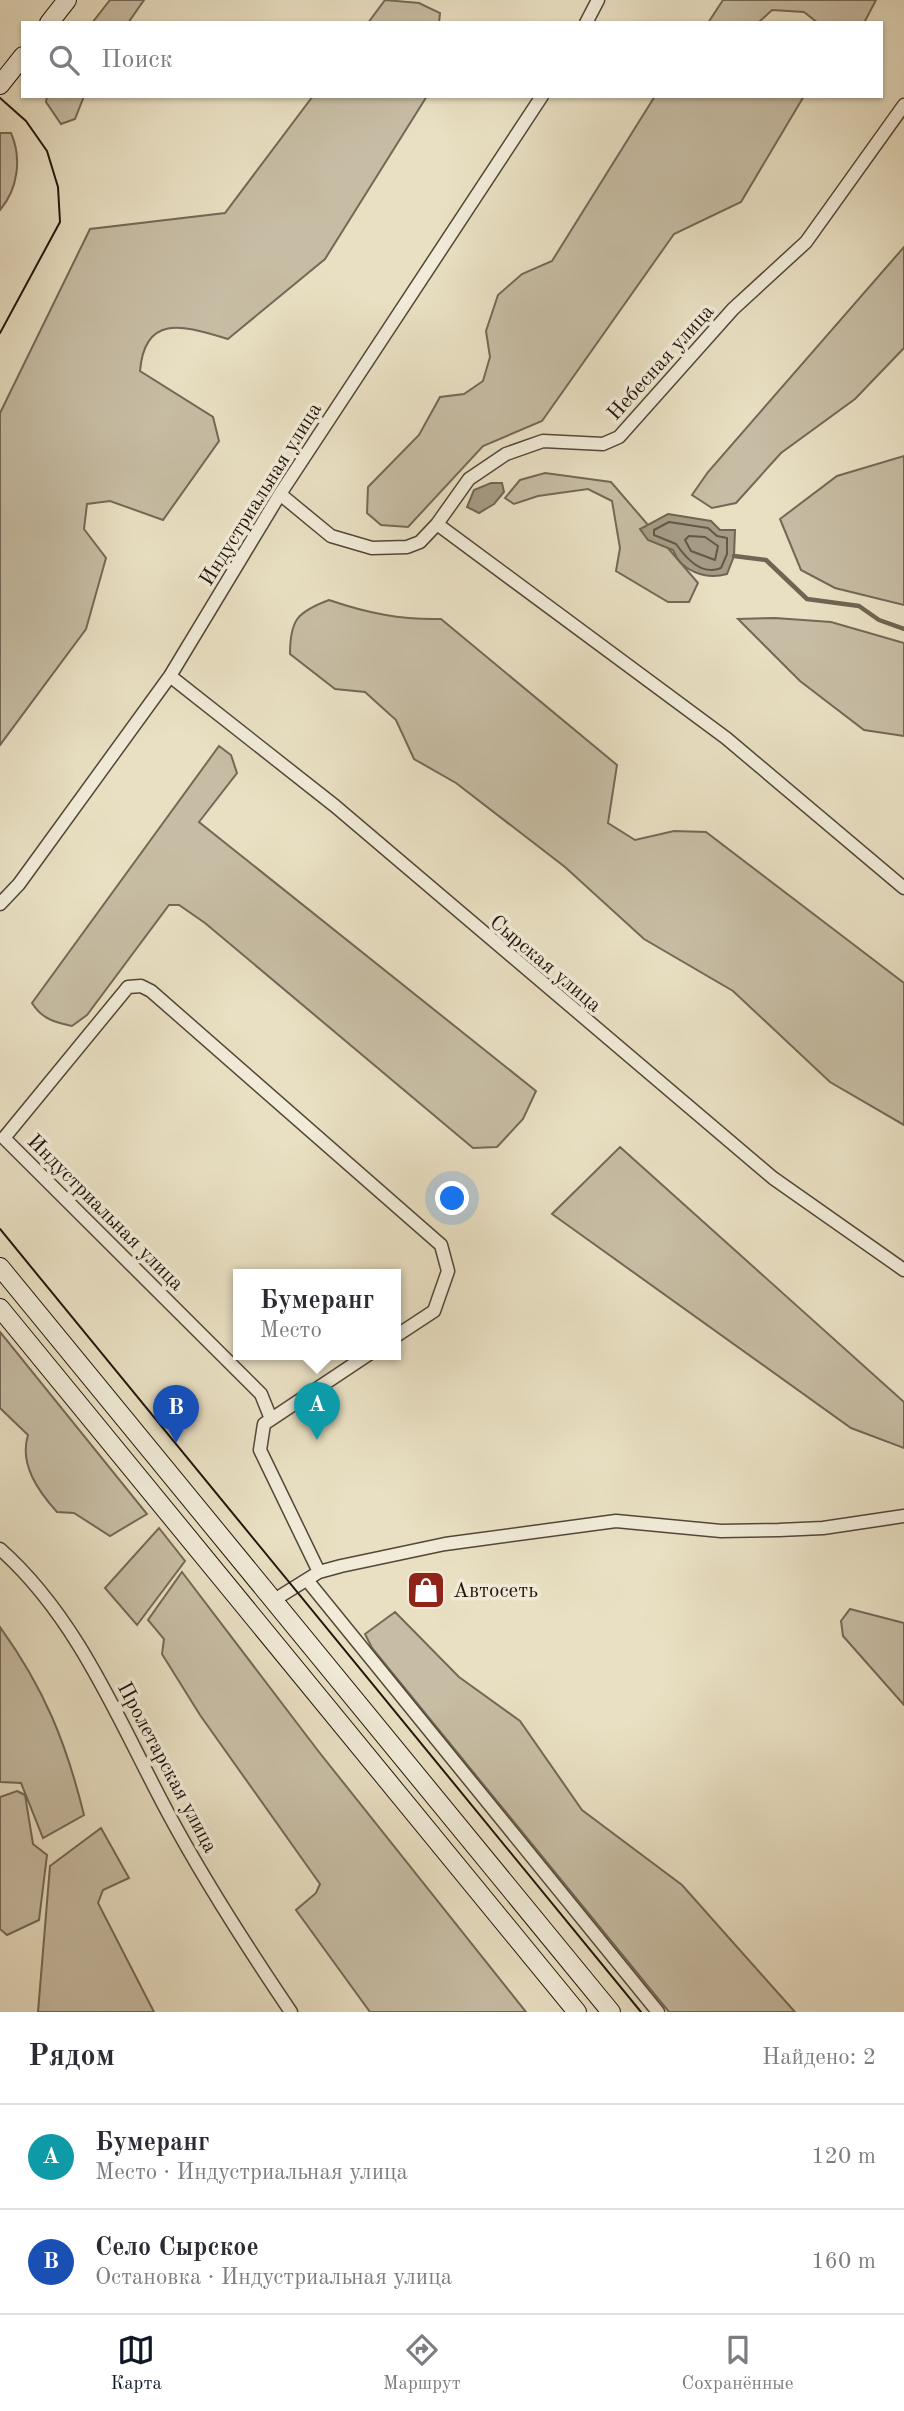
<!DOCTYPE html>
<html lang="ru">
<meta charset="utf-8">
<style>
body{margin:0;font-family:"Old Standard TT",serif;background:#f2f2f3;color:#2b2b33}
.you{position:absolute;left:453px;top:1199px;width:24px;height:24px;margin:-18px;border:5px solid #fff;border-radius:50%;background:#1a73e8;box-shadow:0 0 0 10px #1a73e833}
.badge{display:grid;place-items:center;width:46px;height:46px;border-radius:50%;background:#111827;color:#fff;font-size:23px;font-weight:700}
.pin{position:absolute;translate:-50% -58px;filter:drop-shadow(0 2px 4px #0008)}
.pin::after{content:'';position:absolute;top:37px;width:24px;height:21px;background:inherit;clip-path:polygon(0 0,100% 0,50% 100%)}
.popup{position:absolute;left:233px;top:1269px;width:168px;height:91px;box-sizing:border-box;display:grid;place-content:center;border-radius:0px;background:#fff;filter:drop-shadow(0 2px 5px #0005);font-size:23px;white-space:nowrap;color:#7c7c81}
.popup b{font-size:26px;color:#2b2b33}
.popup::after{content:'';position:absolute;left:50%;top:100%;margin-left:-14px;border:14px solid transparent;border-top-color:#fff}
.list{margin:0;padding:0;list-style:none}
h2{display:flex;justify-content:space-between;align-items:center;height:91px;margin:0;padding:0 28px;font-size:30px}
h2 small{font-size:23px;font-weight:400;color:#7c7c81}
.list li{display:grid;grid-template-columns:46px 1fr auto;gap:21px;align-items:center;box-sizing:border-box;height:105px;padding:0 28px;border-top:2px solid #e1e1e2}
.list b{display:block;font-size:26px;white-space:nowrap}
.list p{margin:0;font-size:23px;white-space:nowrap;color:#7c7c81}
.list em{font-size:23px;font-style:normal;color:#7c7c81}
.icon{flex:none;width:38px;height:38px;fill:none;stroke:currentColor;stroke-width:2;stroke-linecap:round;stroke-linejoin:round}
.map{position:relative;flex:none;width:904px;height:2012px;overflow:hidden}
.search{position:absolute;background:#fff;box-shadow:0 2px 5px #0004;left:21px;right:21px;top:21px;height:77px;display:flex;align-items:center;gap:18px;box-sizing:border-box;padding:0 24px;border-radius:0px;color:#7c7c81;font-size:26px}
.sheet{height:301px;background:#fff}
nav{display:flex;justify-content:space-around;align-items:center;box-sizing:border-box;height:98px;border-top:2px solid #e1e1e2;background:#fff;font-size:19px;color:#7c7c81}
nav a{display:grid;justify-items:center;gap:4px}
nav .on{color:#111827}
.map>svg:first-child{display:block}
.green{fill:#c7bda4;stroke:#746857;stroke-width:2}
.water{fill:#a59b84;stroke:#706553;stroke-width:2}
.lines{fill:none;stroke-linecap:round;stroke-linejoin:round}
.shore{stroke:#635847;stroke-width:2}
.stream{stroke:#706553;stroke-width:4.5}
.minor-casing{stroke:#534738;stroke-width:15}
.secondary-casing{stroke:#21140a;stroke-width:20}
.minor{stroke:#f1ebd8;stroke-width:12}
.secondary{stroke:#f1ebd8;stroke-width:18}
.tram{stroke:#21140a;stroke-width:2}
.labels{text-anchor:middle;stroke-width:7;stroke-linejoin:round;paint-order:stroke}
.street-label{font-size:21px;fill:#21140a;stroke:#f1ebd8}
.poi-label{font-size:21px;fill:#21140a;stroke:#f1ebd8;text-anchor:start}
</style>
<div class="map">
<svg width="904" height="2012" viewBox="0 0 904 2012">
<rect width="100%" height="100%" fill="#e9e0c3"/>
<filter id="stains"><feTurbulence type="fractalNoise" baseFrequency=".00286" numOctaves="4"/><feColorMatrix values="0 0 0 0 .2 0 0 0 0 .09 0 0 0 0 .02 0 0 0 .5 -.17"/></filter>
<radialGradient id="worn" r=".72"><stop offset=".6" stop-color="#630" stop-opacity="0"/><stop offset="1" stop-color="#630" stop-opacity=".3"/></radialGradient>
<path class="green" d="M 110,0 L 144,0 L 128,23 L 92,23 Z
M 385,0 L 419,3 L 440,13 L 439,23 L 368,23 Z
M 723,0 L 876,0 L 864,23 L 818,23 L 804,12 L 772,10 L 758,23 L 708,23 Z
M 47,96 L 84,96 L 75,119 L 61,124 L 46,102 Z
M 313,96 L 427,96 L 325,259 L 228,339 C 187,327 145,311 140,371 L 213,417 L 219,441 L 163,520 L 110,501 L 87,504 L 84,529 L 106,558 L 86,629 L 0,745 L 0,413 L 90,229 L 225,213 Z
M 655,96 L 804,96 L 741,202 L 674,234 L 542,421 L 483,446 L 408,527 L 381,525 L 367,513 L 368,487 L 419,435 L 440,397 L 464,394 L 483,381 L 490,357 L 486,331 L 498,295 L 522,274 L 552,261 Z
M 0,133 L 11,133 C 22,158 18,189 0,210 Z
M 904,247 L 904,348 L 855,399 L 781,453 L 736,503 L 712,508 L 692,495 L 708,472 Z
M 904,456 L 904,605 L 835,588 L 801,570 L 780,519 L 837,476 Z
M 545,473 L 611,482 L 698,583 L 689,602 L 668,602 L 616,571 L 620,548 L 612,501 L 588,489 L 538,496 L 514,504 L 505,498 L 520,480 Z
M 329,600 C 367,613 401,620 441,619 L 617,765 L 608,823 L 635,840 L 674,831 L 706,832 L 904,983 L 904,1125 L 830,1082 L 733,991 L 644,939 L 565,867 L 456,783 L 414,759 L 396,720 L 365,692 L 335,689 L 290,654 C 290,620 297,612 329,600 Z
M 775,618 L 831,622 L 904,643 L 904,736 L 864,730 L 800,681 L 738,619 Z
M 219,746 L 231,755 L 237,773 L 199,822 L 536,1091 L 523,1119 L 497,1147 L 473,1148 L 205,923 L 179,905 L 169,905 L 87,1015 L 72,1026 C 54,1022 42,1019 32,1003 Z
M 620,1147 L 904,1402 L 904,1448 L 851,1428 L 552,1214 Z
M 0,1332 L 147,1514 L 110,1536 L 74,1513 L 57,1512 C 38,1491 19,1464 28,1435 L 0,1408 Z
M 159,1528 L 185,1561 L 137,1625 L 105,1588 Z
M 182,1572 L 319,1752 L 526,2012 L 370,2012 L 296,1910 L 316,1893 L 320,1884 L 200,1715 L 162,1654 L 164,1639 L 148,1620 Z
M 850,1609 L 904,1623 L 904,1705 L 843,1636 L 841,1621 Z
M 395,1612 L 459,1677 L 520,1721 L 582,1810 L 682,1885 L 795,2012 L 669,2012 L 372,1648 L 365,1634 Z
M 0,1627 C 44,1688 66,1742 84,1815 L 43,1838 L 21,1783 L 0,1782 Z
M 17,1791 L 25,1795 L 33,1844 L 47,1855 L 39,1920 L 7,1935 L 0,1929 L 0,1797 Z
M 101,1828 L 129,1878 L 103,1890 L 98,1903 L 154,2012 L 38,2012 L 50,1866 Z"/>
<path class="water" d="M 491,483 L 502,483 L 504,492 L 494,504 L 479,513 L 467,507 L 474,490 Z
M 668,514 L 711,521 L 720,530 L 735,530 L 734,556 L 727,574 C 705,580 681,571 673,550 L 648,540 L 640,529 Z"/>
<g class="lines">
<path class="shore" d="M 669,522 L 708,528 L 717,536 L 727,538 L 727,554 L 721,568 C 701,576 686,558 676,544 L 654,535 L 654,530 Z
M 689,536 L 705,537 L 718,546 L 715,560 L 691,551 L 685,540 Z"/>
<path class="stream" d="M 734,556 L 766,560 L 807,599 L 859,606 L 879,620 L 904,629"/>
<defs>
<path id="minor" d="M 586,23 L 598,0
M 280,494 L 331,536 L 372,548 L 407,547 L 420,542 L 437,524 L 469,479 L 506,454 L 543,441 L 603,444 L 619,437 L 733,309 L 806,242 L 904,105
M 437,524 L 726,738 L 904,888
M 170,676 L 335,806 L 773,1178 L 904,1270
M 0,904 L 19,884 L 170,676 L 280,494 L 542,96
M 271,1419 L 261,1394 L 4,1138 L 128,987 L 141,986 L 151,991 L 441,1245 L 448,1271 L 434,1311 L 396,1336
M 0,1549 C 79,1619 119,1722 168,1813 C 205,1882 247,1947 291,2012
M 319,1572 L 260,1450 L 264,1424 L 369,1354
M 307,1580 L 658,2012
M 274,1600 L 319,1572 L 341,1566 L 445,1544 L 616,1521 L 721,1531 L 779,1530 L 823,1528 L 904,1516"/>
<path id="secondary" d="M 49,23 L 67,0
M 0,85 L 23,56
M 0,1267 L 611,2012
M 0,1308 L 577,2012"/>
</defs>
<use href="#minor" class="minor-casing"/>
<use href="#secondary" class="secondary-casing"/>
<use href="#minor" class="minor"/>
<use href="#secondary" class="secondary"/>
<path class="tram" d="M 0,98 L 26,121 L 47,151 L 58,187 L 60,222 L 0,333
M 0,1229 L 641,2012"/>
</g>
<defs>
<symbol id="shop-square" viewBox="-11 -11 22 22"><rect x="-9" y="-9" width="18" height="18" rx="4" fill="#8f2418" stroke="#f1ebd8"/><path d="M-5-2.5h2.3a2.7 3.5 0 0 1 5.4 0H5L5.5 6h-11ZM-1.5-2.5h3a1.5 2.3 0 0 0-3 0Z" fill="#fff"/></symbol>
</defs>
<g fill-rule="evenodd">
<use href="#shop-square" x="404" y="1568" width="44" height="44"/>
</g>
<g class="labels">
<g class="street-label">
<text transform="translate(660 362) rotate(-48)" y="7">Небесная улица</text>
<text transform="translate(260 494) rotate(-58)" y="7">Индустриальная улица</text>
<text transform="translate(546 963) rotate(40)" y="7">Сырская улица</text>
<text transform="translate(106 1212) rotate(45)" y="7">Индустриальная улица</text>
<text transform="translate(168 1767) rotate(62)" y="7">Пролетарская улица</text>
</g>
<g class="poi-label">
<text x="453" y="1597">Автосеть</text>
</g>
</g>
<rect width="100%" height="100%" filter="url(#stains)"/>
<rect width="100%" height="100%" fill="url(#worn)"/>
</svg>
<div class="you"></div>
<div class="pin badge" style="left:317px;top:1440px;background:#0f9aa8">A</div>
<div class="popup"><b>Бумеранг</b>Место</div>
<div class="pin badge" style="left:176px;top:1443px;background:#1a4fb4">B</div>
<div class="search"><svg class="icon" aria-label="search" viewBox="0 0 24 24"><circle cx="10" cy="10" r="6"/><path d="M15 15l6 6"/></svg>Поиск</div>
</div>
<section class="sheet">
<h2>Рядом<small>Найдено: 2</small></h2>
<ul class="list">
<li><span class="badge" style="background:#0f9aa8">A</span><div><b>Бумеранг</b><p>Место · Индустриальная улица</p></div><em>120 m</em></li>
<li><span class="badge" style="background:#1a4fb4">B</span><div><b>Село Сырское</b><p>Остановка · Индустриальная улица</p></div><em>160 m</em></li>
</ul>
</section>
<nav>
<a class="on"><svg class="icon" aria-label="map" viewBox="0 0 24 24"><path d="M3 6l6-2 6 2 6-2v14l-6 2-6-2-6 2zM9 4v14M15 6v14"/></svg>Карта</a>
<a><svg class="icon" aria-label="directions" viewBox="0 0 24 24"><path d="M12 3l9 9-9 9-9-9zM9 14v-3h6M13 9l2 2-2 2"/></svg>Маршрут</a>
<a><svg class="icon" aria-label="saved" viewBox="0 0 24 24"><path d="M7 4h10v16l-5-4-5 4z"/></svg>Сохранённые</a>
</nav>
